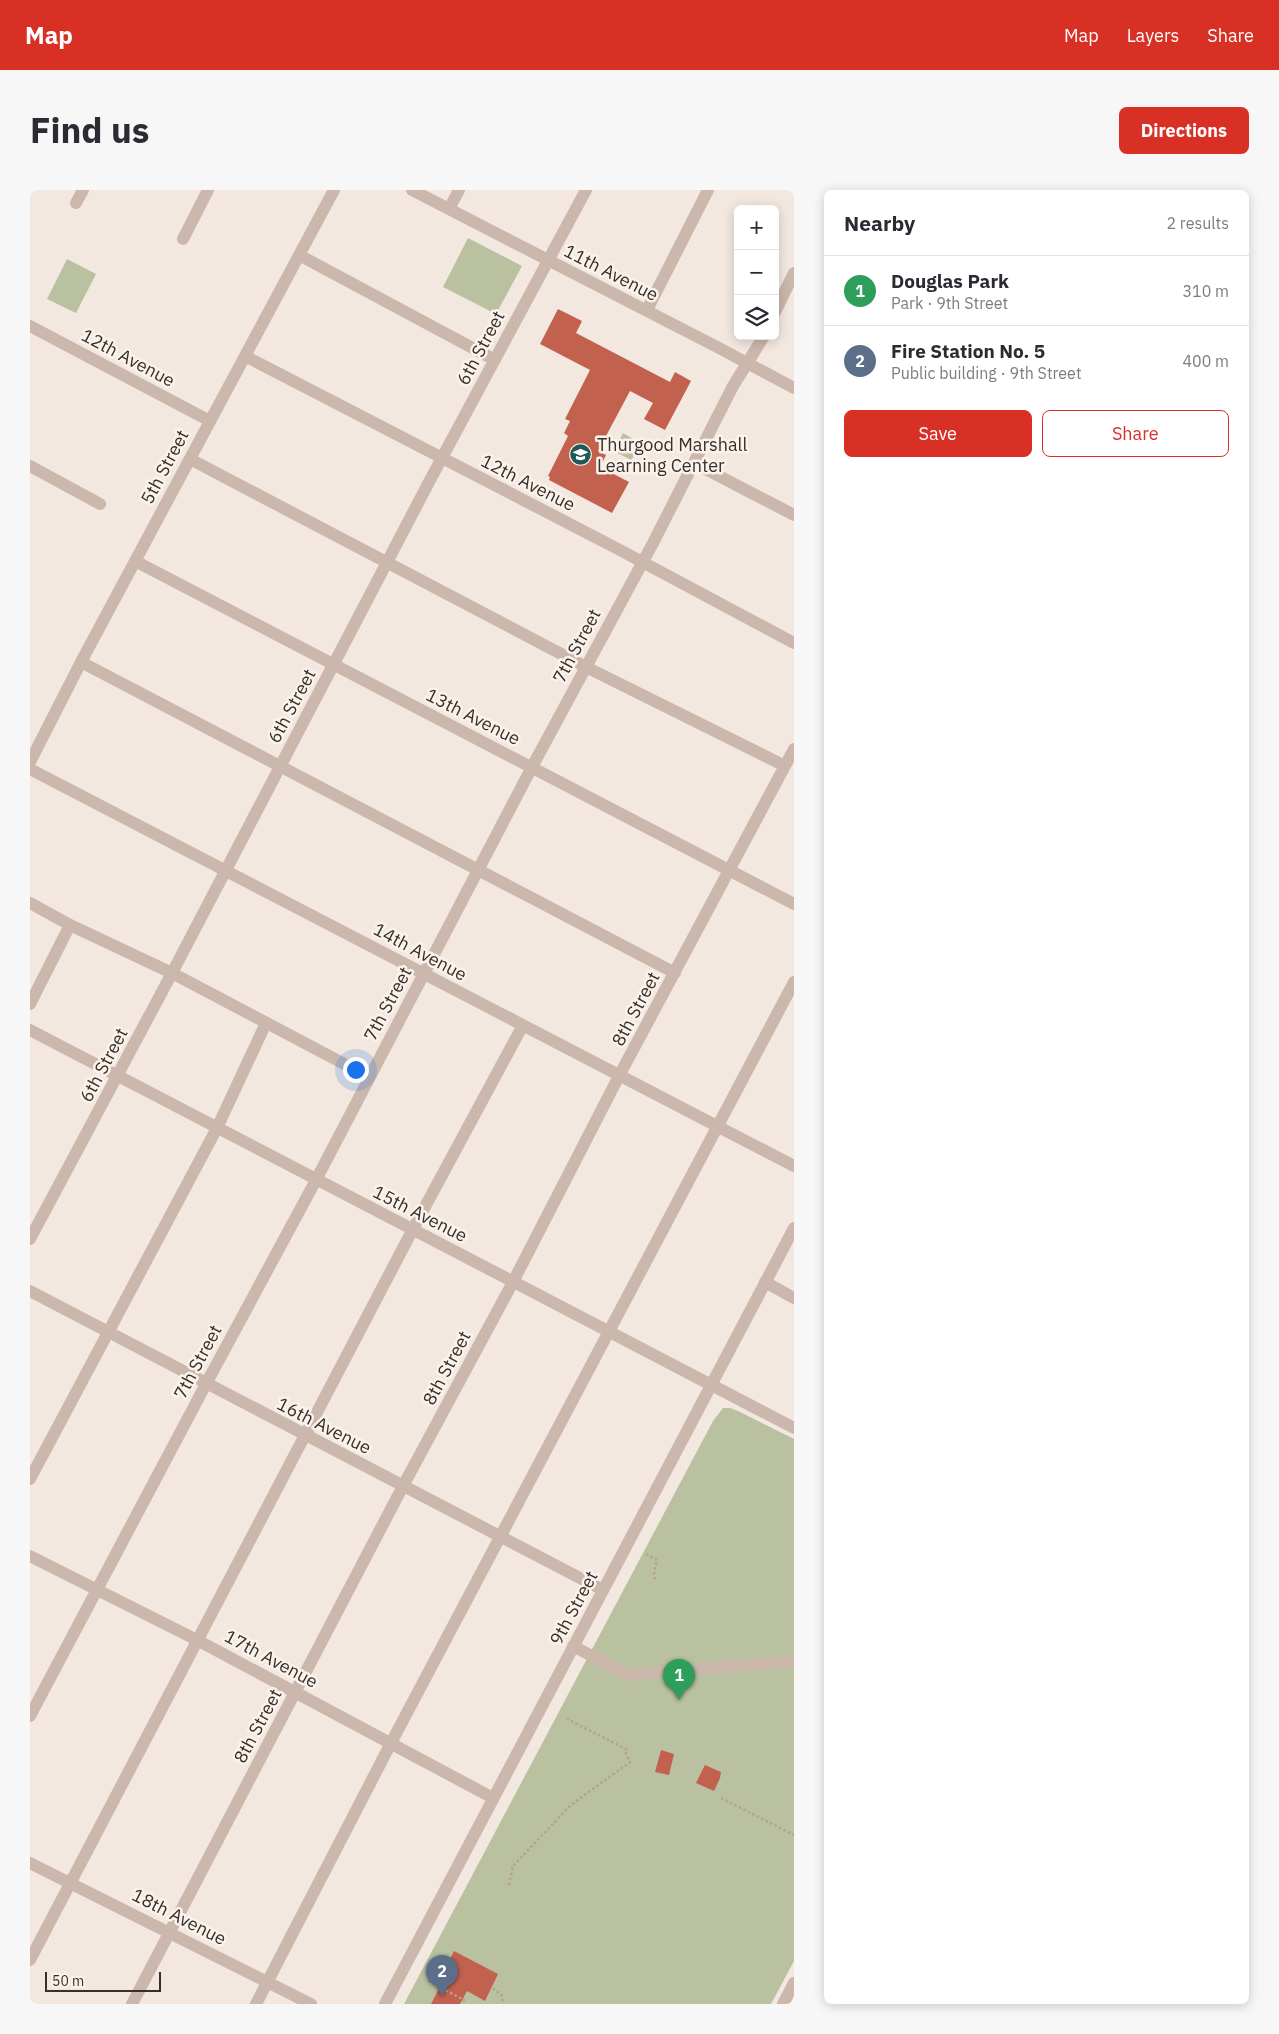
<!DOCTYPE html>
<meta charset="utf-8">
<style>
body{margin:0;font-family:"IBM Plex Sans",sans-serif;background:#f7f7f7;color:#2b2b33}
.controls{position:absolute;right:15px;top:15px;display:grid;overflow:hidden;border-radius:8px;box-shadow:0 2px 12px #0003}
.controls button{width:45px;height:45px;display:grid;place-items:center;padding:0;border:0;border-bottom:1px solid #e1e1e2;background:#fff;color:#2b2b33;font:25px sans-serif}
.scale{position:absolute;left:15px;bottom:12px;width:116px;box-sizing:border-box;padding-left:5px;border:2px solid #392e2a;border-top:0;font-size:14px;line-height:18px;white-space:nowrap;color:#392e2a;-webkit-text-stroke:4px #faf3ec;paint-order:stroke}
.you{position:absolute;left:325px;top:879px;width:18px;height:18px;margin:-12px;border:4px solid #fff;border-radius:50%;background:#1a73e8;box-shadow:0 0 0 8px #1a73e833}
.badge{display:grid;place-items:center;width:32px;height:32px;border-radius:50%;background:#d93025;color:#fff;font-size:16px;font-weight:700}
.pin{position:absolute;translate:-50% -41px;filter:drop-shadow(0 1px 2px #0008)}
.pin::after{content:'';position:absolute;top:26px;width:18px;height:15px;background:inherit;clip-path:polygon(0 0,100% 0,50% 100%)}
.list{margin:0;padding:0;list-style:none}
h2{display:flex;justify-content:space-between;align-items:center;height:65px;margin:0;padding:0 20px;font-size:21px}
h2 small{font-size:16px;font-weight:400;color:#7c7c81}
.list li{display:grid;grid-template-columns:32px 1fr auto;gap:15px;align-items:center;box-sizing:border-box;height:70px;padding:0 20px;border-top:1px solid #e1e1e2}
.list b{display:block;font-size:19px;white-space:nowrap}
.list p{margin:0;font-size:16px;white-space:nowrap;color:#7c7c81}
.list em{font-size:16px;font-style:normal;color:#7c7c81}
.actions{display:flex;gap:10px;padding:15px 20px}
.actions a{flex:1;padding:11px 0;border:1px solid #d93025;border-radius:8px;text-align:center;font-size:18px;color:#d93025}
.actions .main{background:#d93025;color:#fff}
.icon{flex:none;width:28px;height:28px;fill:none;stroke:currentColor;stroke-width:2;stroke-linecap:round;stroke-linejoin:round}
.map{position:relative;flex:none;width:764px;height:1814px;overflow:hidden;border-radius:8px}
header{display:flex;align-items:center;gap:30px;box-sizing:border-box;height:70px;padding:0 25px;background:#d93025;color:#fff}
header strong{font-size:24px}
nav{display:flex;gap:28px;margin-inline-start:auto;font-size:18px}
.intro{display:flex;align-items:center;justify-content:space-between;box-sizing:border-box;height:120px;padding:0 30px}
h1{margin:0;font-size:35px}
.button{padding:12px 22px;border-radius:8px;background:#d93025;color:#fff;font-size:18px;font-weight:700}
main{display:flex;gap:30px;padding:0 30px}
aside{flex:1;background:#fff;border-radius:8px;box-shadow:0 2px 12px #0003}
.map>svg:first-child{display:block}
.green{fill:#b9c1a0}
.building{fill:#c2614e}
.lines{fill:none;stroke-linecap:round;stroke-linejoin:round}
.path{stroke:#b6a196;stroke-width:2.5;stroke-dasharray:2.5 2.5;stroke-linecap:butt}
.minor{stroke:#cbb7ac;stroke-width:12}
.labels{text-anchor:middle;stroke-width:5;stroke-linejoin:round;paint-order:stroke}
.street-label{font-size:18px;fill:#392e2a;stroke:#faf3ec}
.poi-label{font-size:18px;fill:#392e2a;stroke:#faf3ec;text-anchor:start}
</style>
<header>
<strong>Map</strong>
<nav><a>Map</a><a>Layers</a><a>Share</a></nav>
</header>
<div class="intro"><h1>Find us</h1><a class="button">Directions</a></div>
<main>
<div class="map">
<svg width="764" height="1814" viewBox="0 0 764 1814">
<rect width="100%" height="100%" fill="#f2e8e0"/>
<path class="green" d="M 438,48 L 492,76 L 466,124 L 413,97 Z
M 37,69 L 66,84 L 46,123 L 17,109 Z
M 593,243 L 610,253 L 611,256 L 601,270 L 584,261 Z
M 693,1218 L 700,1218 L 708,1221 L 764,1249 L 764,1771 L 741,1814 L 374,1814 L 683,1231 Z"/>
<path class="building" d="M 528,119 L 552,131 L 546,143 L 640,192 L 645,182 L 661,191 L 635,240 L 614,229 L 623,213 L 600,201 L 568,261 L 576,265 L 570,277 L 599,292 L 582,323 L 519,290 L 520,287 L 518,286 L 538,246 L 534,243 L 540,231 L 535,229 L 560,180 L 510,154 Z
M 631,1560 L 644,1564 L 639,1585 L 625,1582 Z
M 675,1575 L 691,1582 L 690,1588 L 684,1601 L 666,1593 Z
M 424,1761 L 468,1784 L 455,1811 L 437,1801 L 430,1814 L 401,1814 L 414,1789 L 411,1787 Z"/>
<g class="lines">
<path class="path" d="M 616,1364 L 627,1370 L 624,1382 L 625,1392
M 691,1608 L 764,1645
M 479,1695 L 483,1676 L 541,1615 L 600,1572 L 595,1561 L 596,1559 L 537,1529
M 398,1791 L 434,1810 L 431,1814
M 463,1798 L 472,1806 L 473,1814"/>
<path class="minor" d="M 382,0 L 691,159 L 764,198
M 46,13 L 53,0
M 419,19 L 429,0
M 153,49 L 178,0
M 269,65 L 465,170
M 617,120 L 678,0
M 745,122 L 764,83
M 0,136 L 180,231
M 215,166 L 588,359 L 764,453
M 160,269 L 556,477 L 755,576
M 664,273 L 764,325
M 0,276 L 70,314
M 105,371 L 764,714
M 51,472 L 645,783
M 0,572 L 51,472 L 304,0
M 0,579 L 764,976
M 0,713 L 40,735 L 142,783 L 339,887
M 0,814 L 40,735
M 0,840 L 764,1238
M 0,1049 L 142,783 L 399,292 L 556,0
M 735,1092 L 764,1108
M 0,1101 L 573,1400
M 0,1289 L 187,938 L 236,833
M 0,1366 L 167,1450 L 463,1608
M 543,1456 L 598,1485 L 764,1471
M 0,1526 L 176,1194 L 286,990 L 502,577 L 623,353 L 703,196 L 734,146
M 0,1673 L 281,1814
M 0,1770 L 383,1039 L 493,835
M 102,1814 L 373,1296 L 483,1092 L 589,886 L 764,559
M 226,1814 L 361,1553 L 764,792
M 355,1814 L 764,1038
M 753,1814 L 764,1793"/>
</g>
<defs>
<symbol id="school-disc" viewBox="-11 -11 22 22"><circle r="9.5" fill="#215958" stroke="#faf3ec"/><path d="M0-5L7-2L0 1L-7-2ZM-4 1L0 2.5L4 1V4Q0 6-4 4Z" fill="#fff"/></symbol>
</defs>
<g fill-rule="evenodd">
<use href="#school-disc" x="538" y="252" width="25" height="25"/>
</g>
<g class="labels">
<g class="street-label">
<text transform="translate(581 83) rotate(27)" y="6">11th Avenue</text>
<text transform="translate(451 158) rotate(-62)" y="6">6th Street</text>
<text transform="translate(98 168) rotate(28)" y="6">12th Avenue</text>
<text transform="translate(135 277) rotate(-62)" y="6">5th Street</text>
<text transform="translate(498 293) rotate(27)" y="6">12th Avenue</text>
<text transform="translate(547 456) rotate(-62)" y="6">7th Street</text>
<text transform="translate(262 516) rotate(-62)" y="6">6th Street</text>
<text transform="translate(443 527) rotate(27)" y="6">13th Avenue</text>
<text transform="translate(390 762) rotate(28)" y="6">14th Avenue</text>
<text transform="translate(358 814) rotate(-62)" y="6">7th Street</text>
<text transform="translate(606 819) rotate(-62)" y="6">8th Street</text>
<text transform="translate(74 875) rotate(-62)" y="6">6th Street</text>
<text transform="translate(390 1024) rotate(27)" y="6">15th Avenue</text>
<text transform="translate(168 1172) rotate(-62)" y="6">7th Street</text>
<text transform="translate(417 1178) rotate(-62)" y="6">8th Street</text>
<text transform="translate(294 1236) rotate(27)" y="6">16th Avenue</text>
<text transform="translate(544 1418) rotate(-62)" y="6">9th Street</text>
<text transform="translate(241 1469) rotate(28)" y="6">17th Avenue</text>
<text transform="translate(228 1536) rotate(-62)" y="6">8th Street</text>
<text transform="translate(149 1727) rotate(27)" y="6">18th Avenue</text>
</g>
<g class="poi-label">
<text x="567" y="261">Thurgood Marshall<tspan x="567" dy="21">Learning Center</tspan></text>
</g>
</g>
</svg>
<div class="controls">
<button>+</button>
<button>−</button>
<button><svg class="icon" aria-label="layers" viewBox="0 0 24 24"><path d="M12 4l9 5-9 5-9-5zM3 14l9 5 9-5"/></svg></button>
</div>
<div class="scale">50 m</div>
<div class="you"></div>
<div class="pin badge" style="left:649px;top:1510px;background:#2e9e5b">1</div>
<div class="pin badge" style="left:412px;top:1806px;background:#5c6f8a">2</div>
</div>
<aside>
<h2>Nearby<small>2 results</small></h2>
<ul class="list">
<li><span class="badge" style="background:#2e9e5b">1</span><div><b>Douglas Park</b><p>Park · 9th Street</p></div><em>310 m</em></li>
<li><span class="badge" style="background:#5c6f8a">2</span><div><b>Fire Station No. 5</b><p>Public building · 9th Street</p></div><em>400 m</em></li>
</ul>
<div class="actions"><a class="main">Save</a><a>Share</a></div>
</aside>
</main>
